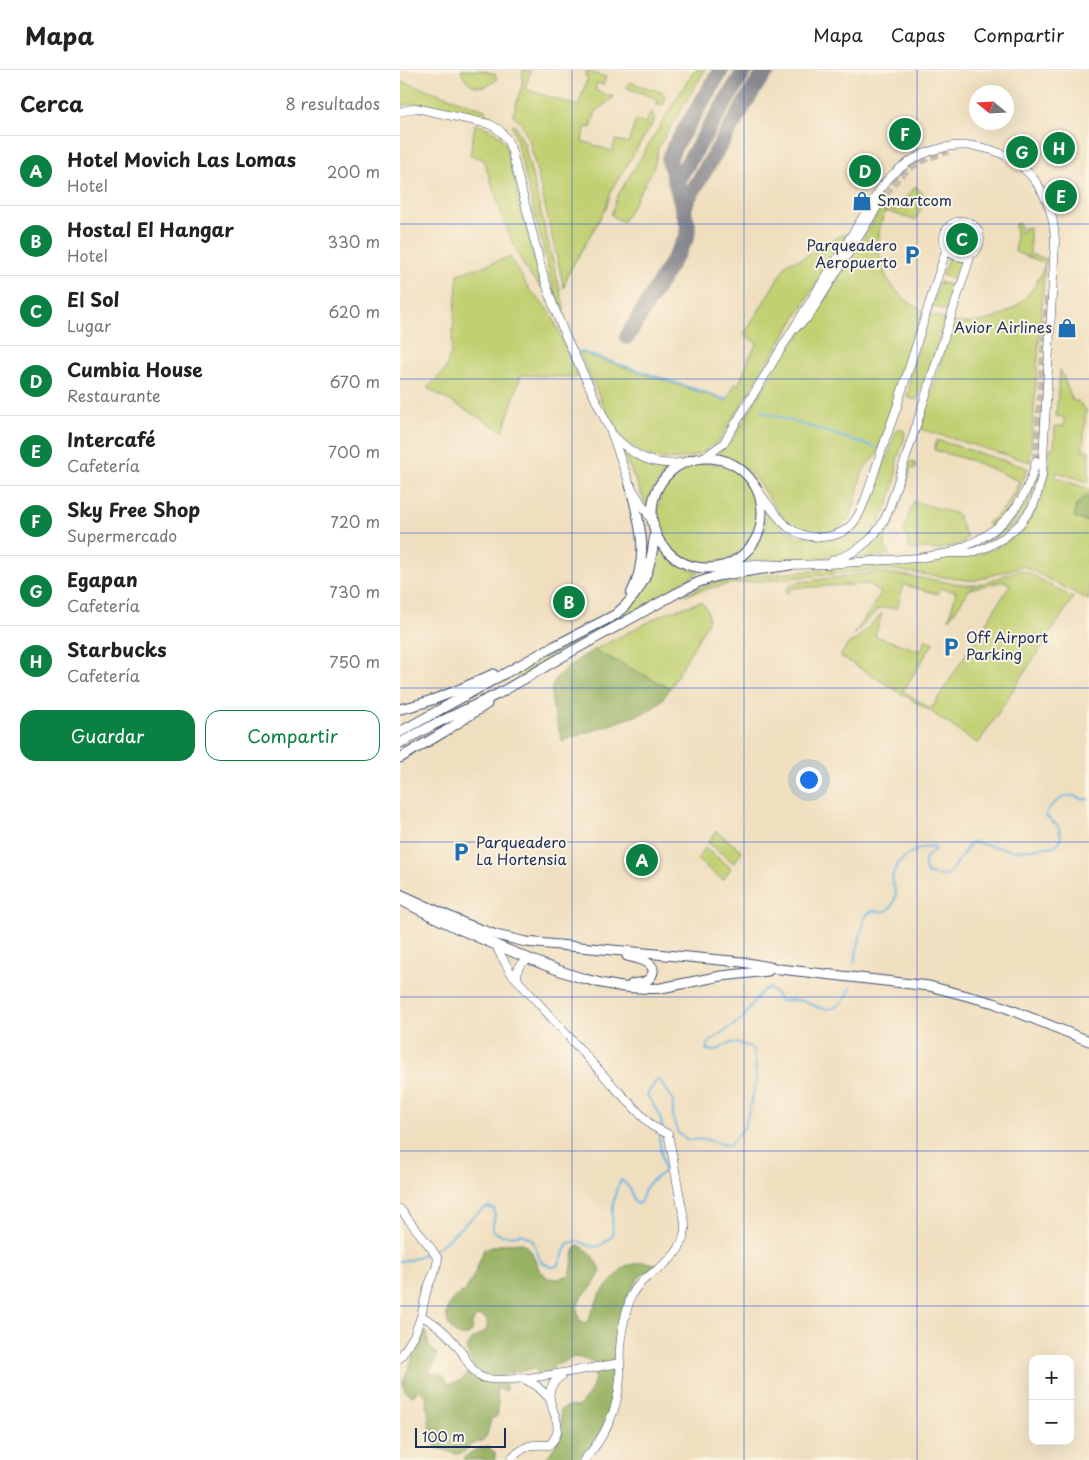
<!DOCTYPE html>
<html lang="es">
<meta charset="utf-8">
<style>
body{margin:0;font-family:"Playpen Sans",sans-serif;background:#f6f6f6;color:#222}
.controls{position:absolute;right:15px;bottom:15px;display:grid;overflow:hidden;border-radius:10px;box-shadow:0 5px 20px #0002}
.controls button{width:45px;height:45px;display:grid;place-items:center;padding:0;border:0;border-bottom:1px solid #e0e0e0;background:#fff;color:#222;font:25px sans-serif}
.compass{position:absolute;left:569px;top:15px;width:45px;height:45px;border-radius:50%;background:#fff;box-shadow:0 5px 20px #0002;rotate:288deg}
.scale{position:absolute;left:15px;bottom:12px;width:91px;box-sizing:border-box;padding-left:5px;border:2px solid #1b2f5e;border-top:0;font-size:14px;line-height:18px;white-space:nowrap;color:#1b2f5e;-webkit-text-stroke:4px #fcf5e5;paint-order:stroke}
.you{position:absolute;left:408px;top:709px;width:18px;height:18px;margin:-12px;border:4px solid #fff;border-radius:50%;background:#1a73e8;box-shadow:0 0 0 8px #1a73e833}
.badge{display:grid;place-items:center;width:32px;height:32px;border-radius:50%;background:#0b8043;color:#fff;font-size:16px;font-weight:700}
.pin{position:absolute;translate:-50% -50%;border:2px solid #fff;box-shadow:0 1px 5px #0006}
.list{margin:0;padding:0;list-style:none}
h2{display:flex;justify-content:space-between;align-items:center;height:65px;margin:0;padding:0 20px;font-size:21px}
h2 small{font-size:16px;font-weight:400;color:#767676}
.list li{display:grid;grid-template-columns:32px 1fr auto;gap:15px;align-items:center;box-sizing:border-box;height:70px;padding:0 20px;border-top:1px solid #e0e0e0}
.list b{display:block;font-size:19px;white-space:nowrap}
.list p{margin:0;font-size:16px;white-space:nowrap;color:#767676}
.list em{font-size:16px;font-style:normal;color:#767676}
.actions{display:flex;gap:10px;padding:15px 20px}
.actions a{flex:1;padding:11px 0;border:1px solid #0b8043;border-radius:15px;text-align:center;font-size:18px;color:#0b8043}
.actions .main{background:#0b8043;color:#fff}
.map{position:relative;flex:none;width:689px;height:1390px;overflow:hidden}
header{display:flex;align-items:center;gap:30px;box-sizing:border-box;height:70px;padding:0 25px;background:#fff;border-bottom:1px solid #e0e0e0}
header strong{font-size:24px}
nav{display:flex;gap:28px;margin-inline-start:auto;font-size:18px}
main{display:flex}
aside{flex:1;background:#fff}
.map>svg:first-child{display:block}
.green{fill:#c1d072;stroke:#6e8068}
.forest{fill:#98b264;stroke:#5a7061}
.lines{fill:none;stroke-linecap:round;stroke-linejoin:round}
.stream{stroke:#6bb6e4;stroke-width:2}
.taxiway{stroke:#86878e;stroke-width:16}
.minor-tunnel{stroke:#c5bcac;stroke-width:8;stroke-dasharray:8 4;stroke-linecap:butt}
.minor-casing{stroke:#3b496d;stroke-width:9}
.major-casing{stroke:#3b496d;stroke-width:11}
.minor{stroke:#fff;stroke-width:8}
.major{stroke:#fff;stroke-width:9}
.grid{fill:none;stroke:#1d4ed8;stroke-width:1;stroke-opacity:0.55}
.labels{text-anchor:middle;stroke-width:4;stroke-linejoin:round;paint-order:stroke}
.poi-label{font-size:15px;fill:#1b2f5e;stroke:#fcf5e5;text-anchor:start}
</style>
<header>
<strong>Mapa</strong>
<nav><a>Mapa</a><a>Capas</a><a>Compartir</a></nav>
</header>
<main>
<aside>
<h2>Cerca<small>8 resultados</small></h2>
<ul class="list">
<li><span class="badge">A</span><div><b>Hotel Movich Las Lomas</b><p>Hotel</p></div><em>200 m</em></li>
<li><span class="badge">B</span><div><b>Hostal El Hangar</b><p>Hotel</p></div><em>330 m</em></li>
<li><span class="badge">C</span><div><b>El Sol</b><p>Lugar</p></div><em>620 m</em></li>
<li><span class="badge">D</span><div><b>Cumbia House</b><p>Restaurante</p></div><em>670 m</em></li>
<li><span class="badge">E</span><div><b>Intercafé</b><p>Cafetería</p></div><em>700 m</em></li>
<li><span class="badge">F</span><div><b>Sky Free Shop</b><p>Supermercado</p></div><em>720 m</em></li>
<li><span class="badge">G</span><div><b>Egapan</b><p>Cafetería</p></div><em>730 m</em></li>
<li><span class="badge">H</span><div><b>Starbucks</b><p>Cafetería</p></div><em>750 m</em></li>
</ul>
<div class="actions"><a class="main">Guardar</a><a>Compartir</a></div>
</aside>
<div class="map">
<svg width="689" height="1390" viewBox="0 0 689 1390">
<rect width="100%" height="100%" fill="#fcf5e5"/>
<filter id="ink" filterUnits="userSpaceOnUse"><feTurbulence type="fractalNoise" baseFrequency=".02" numOctaves="2"/><feDisplacementMap in="SourceGraphic" scale="10" xChannelSelector="R" yChannelSelector="G"/><feConvolveMatrix kernelMatrix="1 2 1 2 8 2 1 2 1" color-interpolation-filters="sRGB"/></filter>
<filter id="wash" filterUnits="userSpaceOnUse"><feTurbulence type="fractalNoise" baseFrequency=".0096" numOctaves="4" result="noise"/><feDisplacementMap in="SourceGraphic" scale="20" xChannelSelector="R" yChannelSelector="G"/><feGaussianBlur stdDeviation="1.12" result="paint"/><feColorMatrix in="noise" values="0 0 0 0 0 0 0 0 0 0 0 0 0 0 0 0 0 1.4 0 .05"/><feComposite in="paint" operator="in"/></filter>
<g filter="url(#wash)">
<rect width="100%" height="100%" fill="#f0dfbf"/>
<path class="green" d="M 61,0 L 82,0 L 95,4 L 97,9 C 84,23 66,17 61,0 Z
M 123,0 L 131,0 L 125,19 L 178,36 L 188,7 L 185,6 L 186,1 L 206,7 L 203,15 L 197,13 L 195,20 L 214,27 L 196,41 L 191,58 L 186,57 L 182,71 L 212,81 L 216,70 L 228,73 L 236,50 L 245,53 L 252,42 L 255,49 L 212,119 L 206,138 L 168,204 L 164,218 L 130,72 L 122,55 L 113,45 L 122,15 Z
M 294,0 L 305,0 L 258,78 L 254,98 L 223,152 L 211,145 L 218,125 Z
M 0,11 L 26,19 L 85,40 L 93,48 L 92,50 C 71,44 19,29 0,36 Z
M 229,12 L 261,22 L 262,21 L 265,27 L 264,34 L 256,36 L 258,29 L 227,18 Z
M 112,53 L 116,57 L 124,73 L 164,237 L 163,242 L 151,210 Z
M 75,54 C 91,59 99,61 106,76 L 142,218 L 131,207 L 124,196 L 110,166 L 100,140 L 84,90 L 80,88 L 70,86 Z
M 516,116 L 528,130 L 521,139 L 515,150 L 485,141 C 469,183 483,221 524,241 L 476,386 C 472,390 466,395 464,400 C 453,422 458,457 428,462 C 420,464 412,464 405,461 C 364,448 368,394 314,386 L 323,379 L 333,369 L 381,288 L 411,252 L 483,136 L 497,141 L 504,129 Z
M 619,153 L 621,158 L 619,159 L 619,162 L 623,162 L 623,158 L 630,157 L 630,184 L 647,189 L 645,193 L 630,392 L 523,360 L 521,356 L 553,252 C 595,258 633,234 645,193 L 615,182 L 616,170 L 615,154 Z
M551 168a12 12 0 1 1 24 0a12 12 0 1 1-24 0Z
M 443,164 L 448,167 L 442,172 L 319,371 C 304,384 286,391 266,389 C 227,385 214,360 200,328 C 193,313 186,298 179,282 L 326,331 L 335,314 L 339,314 L 349,288 L 357,273 L 344,265 L 387,193 L 401,189 Z
M 549,185 L 555,188 L 564,190 L 558,209 L 552,209 L 542,205 Z
M 110,187 L 129,219 L 151,243 L 178,307 L 121,305 L 103,361 L 27,318 L 45,300 L 51,283 L 58,204 Z
M 540,212 L 555,217 L 548,241 L 532,236 Z
M 529,244 L 545,249 L 526,312 L 519,322 L 516,330 L 507,327 L 509,319 L 510,306 Z
M 660,299 L 673,331 L 678,331 L 686,340 L 683,380 L 689,380 L 689,412 L 657,402 L 655,407 L 689,419 L 689,428 L 685,427 L 676,435 L 675,448 L 689,452 L 689,530 L 623,496 L 576,510 L 566,510 L 485,499 L 329,514 L 310,518 L 286,525 C 302,515 317,511 336,508 L 577,485 C 631,468 648,430 650,378 L 654,378 L 655,356 L 664,356 L 664,347 L 656,346 Z
M 499,359 L 504,361 C 507,370 499,381 497,390 C 496,396 497,401 496,406 C 487,447 470,481 425,488 L 345,491 C 360,476 367,458 366,437 L 373,448 L 382,458 L 400,467 L 452,459 L 462,449 L 469,437 L 480,399 L 487,389 L 496,361 Z
M 537,370 L 628,398 C 620,420 609,442 590,457 L 587,453 C 602,444 613,427 619,411 L 576,392 L 534,380 Z
M 221,378 C 235,391 251,397 269,398 C 257,410 251,424 249,441 Z
M 637,388 L 639,389 C 639,430 618,459 580,475 C 594,465 609,456 618,441 C 626,428 632,403 637,388 Z
M 513,391 L 516,396 L 515,399 L 511,398 L 493,456 C 484,464 482,474 490,485 L 451,489 C 492,465 495,435 508,394 Z
M258 443a50 50 0 1 1 100 0a50 50 0 1 1-100 0Z
M 514,431 L 557,444 L 567,468 L 563,470 L 564,473 L 537,480 L 524,478 L 510,480 L 504,459 Z
M 257,471 C 266,488 280,498 299,502 L 222,550 L 188,567 L 153,586 L 120,608 L 117,602 L 220,545 C 244,526 256,502 257,471 Z
M 619,500 L 631,504 L 673,528 L 578,674 L 530,641 L 440,586 L 449,573 L 456,570 L 482,543 L 475,566 L 521,581 L 525,570 L 534,572 L 503,621 L 531,639 L 610,515 L 604,511 L 570,519 L 549,549 L 556,522 L 540,518 L 538,524 L 504,515 L 497,538 L 484,538 L 477,540 L 454,565 L 481,523 L 468,514 L 392,518 L 388,523 L 385,521 L 392,513 L 480,502 L 567,515 L 575,515 L 587,512 Z
M 300,532 C 307,535 310,544 308,552 L 270,618 L 194,580 L 266,543 Z
M 316,761 L 342,781 L 334,793 L 308,773 Z
M 305,778 L 331,798 L 323,810 L 297,790 Z"/>
<path class="forest" d="M 685,426 L 689,428 L 689,452 L 675,448 C 673,437 678,433 685,426 Z
M 194,580 L 270,618 C 262,632 255,638 241,644 L 162,671 C 146,616 142,610 194,580 Z
M 123,1173 L 131,1181 L 139,1199 L 148,1208 L 158,1209 L 170,1205 C 174,1194 170,1184 178,1175 C 191,1181 195,1189 201,1202 L 192,1217 L 181,1228 L 177,1238 L 179,1249 L 186,1254 L 200,1224 L 225,1196 L 242,1192 L 257,1194 L 258,1197 L 240,1206 L 232,1218 L 225,1234 L 218,1256 L 215,1322 L 211,1338 L 199,1365 L 188,1380 L 178,1390 L 145,1390 C 160,1370 164,1365 160,1340 L 169,1336 L 178,1337 C 192,1323 196,1314 195,1294 L 185,1289 L 174,1287 L 154,1296 L 146,1312 L 138,1309 L 135,1298 L 106,1304 L 101,1306 L 106,1316 L 106,1321 L 97,1318 C 96,1328 100,1336 97,1346 L 91,1349 L 87,1365 L 82,1371 L 70,1375 L 63,1383 L 57,1384 L 37,1378 L 31,1369 L 26,1326 L 19,1319 L 13,1326 L 5,1321 L 3,1312 L 15,1282 L 20,1259 L 26,1262 L 29,1276 L 37,1284 L 34,1294 L 28,1302 L 43,1305 L 49,1314 C 64,1311 66,1307 73,1295 L 66,1279 L 72,1270 L 87,1259 L 87,1251 L 84,1247 L 77,1246 L 72,1253 L 72,1262 C 67,1266 64,1268 58,1265 C 45,1258 43,1238 54,1228 C 57,1225 63,1223 66,1219 C 74,1208 79,1192 84,1179 L 103,1174 Z
M 89,1377 L 95,1383 L 95,1390 L 65,1390 L 64,1389 C 70,1380 79,1378 89,1377 Z"/>
<g class="lines">
<path class="stream" d="M 179,281 L 328,330
M 360,341 L 475,377
M 454,893 L 465,847 C 473,835 482,846 489,839 C 493,836 497,827 495,821 C 495,817 492,815 492,810 C 493,790 515,777 534,776 L 535,779 C 526,787 522,790 527,803 L 535,805 L 546,806 C 558,796 562,782 572,772 L 615,781 L 654,776 L 659,772 L 661,768 L 660,763 L 658,756 L 646,746 L 648,739 C 655,733 663,724 673,726 C 680,727 682,731 689,729
M 262,1059 C 263,1047 253,1035 247,1025 L 258,1008 L 273,1029 L 273,1049 L 278,1063 L 288,1070 L 304,1069 L 329,1076 L 345,1056 L 356,1013 L 355,987 L 352,978 C 345,975 339,972 332,973 C 322,974 317,985 306,979 L 309,972 L 342,949 L 362,921 L 369,918 L 376,924 L 380,931 C 387,931 397,929 403,931 C 411,933 418,939 426,939 C 439,939 447,928 451,917
M 35,1179 L 39,1177 L 76,1144 L 87,1137 L 94,1139 C 97,1150 91,1152 93,1161 C 102,1167 111,1167 121,1164 L 132,1169 L 141,1192 L 151,1197 L 158,1196 L 168,1173 L 179,1171 C 195,1180 200,1179 213,1165 C 212,1147 211,1126 221,1110 C 230,1117 232,1122 234,1132 L 239,1134 C 243,1129 243,1124 245,1119 C 249,1111 257,1107 264,1102 L 259,1068 L 261,1063
M 0,1191 L 10,1190 L 31,1181"/>
<path class="taxiway" d="M 277,117 L 278,109 L 345,0
M 284,140 L 286,132 L 358,12 L 368,0
M 227,267 L 287,167 L 288,156 L 271,97 L 269,90 L 273,79 L 321,0"/>
</g>
</g>
<g filter="url(#ink)">
<g class="lines">
<path class="minor-tunnel" d="M 479,134 C 498,103 512,91 548,81
M 636,391 L 648,227"/>
<defs>
<path id="minor" d="M 0,42 L 16,38 L 89,54 C 102,60 108,68 112,82 L 142,201 L 152,232 L 165,265 L 211,362 L 230,415 L 254,454
M544 169a18 18 0 1 1 36 0a18 18 0 1 1-36 0Z
M 499,330 L 547,177
M 522,337 L 571,184
M 214,366 C 236,389 256,397 288,392
M 299,389 L 309,384 L 323,374 L 392,261 L 407,248 L 418,232 L 479,134
M 356,418 C 366,431 376,447 388,457 C 408,472 442,471 456,449 C 464,437 467,423 472,410 C 480,384 489,359 498,334
M 555,480 C 599,465 626,436 636,391
M 433,490 C 460,483 480,464 489,439 L 521,341
M 322,497 L 355,494 L 390,495 L 428,494 L 518,488 L 549,483 L 570,483 L 587,477 L 605,467 L 620,454 L 633,436 L 637,425 L 642,406 L 655,172 C 652,73 543,43 482,116 L 392,261
M 96,875 L 99,882 L 111,903 L 216,1019 L 252,1056 L 268,1064 L 270,1073 C 274,1093 277,1113 281,1133 C 282,1141 286,1151 285,1159 C 281,1198 241,1199 230,1229 C 225,1245 221,1261 220,1278 C 219,1288 221,1298 220,1308 C 218,1340 205,1367 184,1390
M 118,910 C 115,899 120,893 129,889
M 0,1139 L 31,1178 L 38,1189 L 36,1198 L 27,1219 L 21,1246 L 14,1266 L 0,1288
M 21,1246 C 39,1255 49,1265 61,1281 C 66,1289 71,1300 79,1306 C 97,1318 194,1297 220,1293
M 124,1309 L 137,1316 L 150,1329
M 112,1387 C 128,1375 129,1374 149,1375 C 176,1351 127,1327 164,1304"/>
<path id="major" d="M252 443a55 55 0 1 1 110 0a55 55 0 1 1-110 0Z
M 230,415 C 240,454 250,486 231,524
M 0,639 C 33,632 63,618 93,604
M 0,662 L 145,581 L 215,545 C 245,520 251,499 255,462
M 0,673 L 33,655 L 98,624 L 174,580 L 277,523 L 299,512 L 317,506 L 390,495
M 0,688 L 44,662 L 87,634
M 0,824 L 66,854 L 96,865 L 126,872 L 342,892 L 380,899 L 529,916 L 594,933 L 689,971
M 2,831 C 38,850 75,867 113,882 C 160,902 209,922 261,918 L 321,906 L 368,901
M 227,886 C 234,888 242,889 248,893 C 257,898 253,908 244,912 C 240,913 236,913 232,914"/>
</defs>
<use href="#minor" class="minor-casing"/>
<use href="#major" class="major-casing"/>
<use href="#minor" class="minor"/>
<use href="#major" class="major"/>
</g>
</g>
<path class="grid" d="M 172,0 L 172,1390M 344,0 L 344,1390M 517,0 L 517,1390M 0,154 L 689,154M 0,309 L 689,309M 0,463 L 689,463M 0,618 L 689,618M 0,772 L 689,772M 0,927 L 689,927M 0,1081 L 689,1081M 0,1236 L 689,1236"/>
<defs>
<symbol id="shop-bare" viewBox="-9 -9 18 18"><path d="M-5-2.5h2.3a2.7 3.5 0 0 1 5.4 0H5L5.5 6h-11ZM-1.5-2.5h3a1.5 2.3 0 0 0-3 0Z" fill="#1f6fb2" stroke="#fcf5e5" stroke-width="2.5" paint-order="stroke"/></symbol>
<symbol id="parking-bare" viewBox="-9 -9 18 18"><path d="M-3.5-5.5H1a3.5 3.5 0 0 1 0 7H-1V5.5H-3.5ZM-1-3.4V-.6H.8a1.4 1.4 0 0 0 0-2.8Z" fill="#1f6fb2" stroke="#fcf5e5" stroke-width="2.5" paint-order="stroke"/></symbol>
</defs>
<g fill-rule="evenodd">
<use href="#shop-bare" x="448" y="117" width="28" height="28"/>
<use href="#parking-bare" x="498" y="171" width="28" height="28"/>
<use href="#shop-bare" x="653" y="244" width="28" height="28"/>
<use href="#parking-bare" x="537" y="563" width="28" height="28"/>
<use href="#parking-bare" x="47" y="768" width="28" height="28"/>
</g>
<g class="labels">
<g class="poi-label">
<text x="477" y="136">Smartcom</text>
<text x="497" y="181" text-anchor="end">Parqueadero<tspan x="497" dy="17">Aeropuerto</tspan></text>
<text x="652" y="263" text-anchor="end">Avior Airlines</text>
<text x="566" y="573">Off Airport<tspan x="566" dy="17">Parking</tspan></text>
<text x="76" y="778">Parqueadero<tspan x="76" dy="17">La Hortensia</tspan></text>
</g>
</g>
</svg>
<div class="controls">
<button>+</button>
<button>−</button>
</div>
<svg class="compass" viewBox="-18 -18 36 36"><path d="M0-13l5 13h-10z" fill="#e53935"/><path d="M0 13l5-13h-10z" fill="#767676"/></svg>
<div class="scale">100 m</div>
<div class="you"></div>
<div class="pin badge" style="left:242px;top:790px">A</div>
<div class="pin badge" style="left:169px;top:532px">B</div>
<div class="pin badge" style="left:562px;top:169px">C</div>
<div class="pin badge" style="left:465px;top:101px">D</div>
<div class="pin badge" style="left:661px;top:126px">E</div>
<div class="pin badge" style="left:505px;top:64px">F</div>
<div class="pin badge" style="left:622px;top:82px">G</div>
<div class="pin badge" style="left:659px;top:78px">H</div>
</div>
</main>
